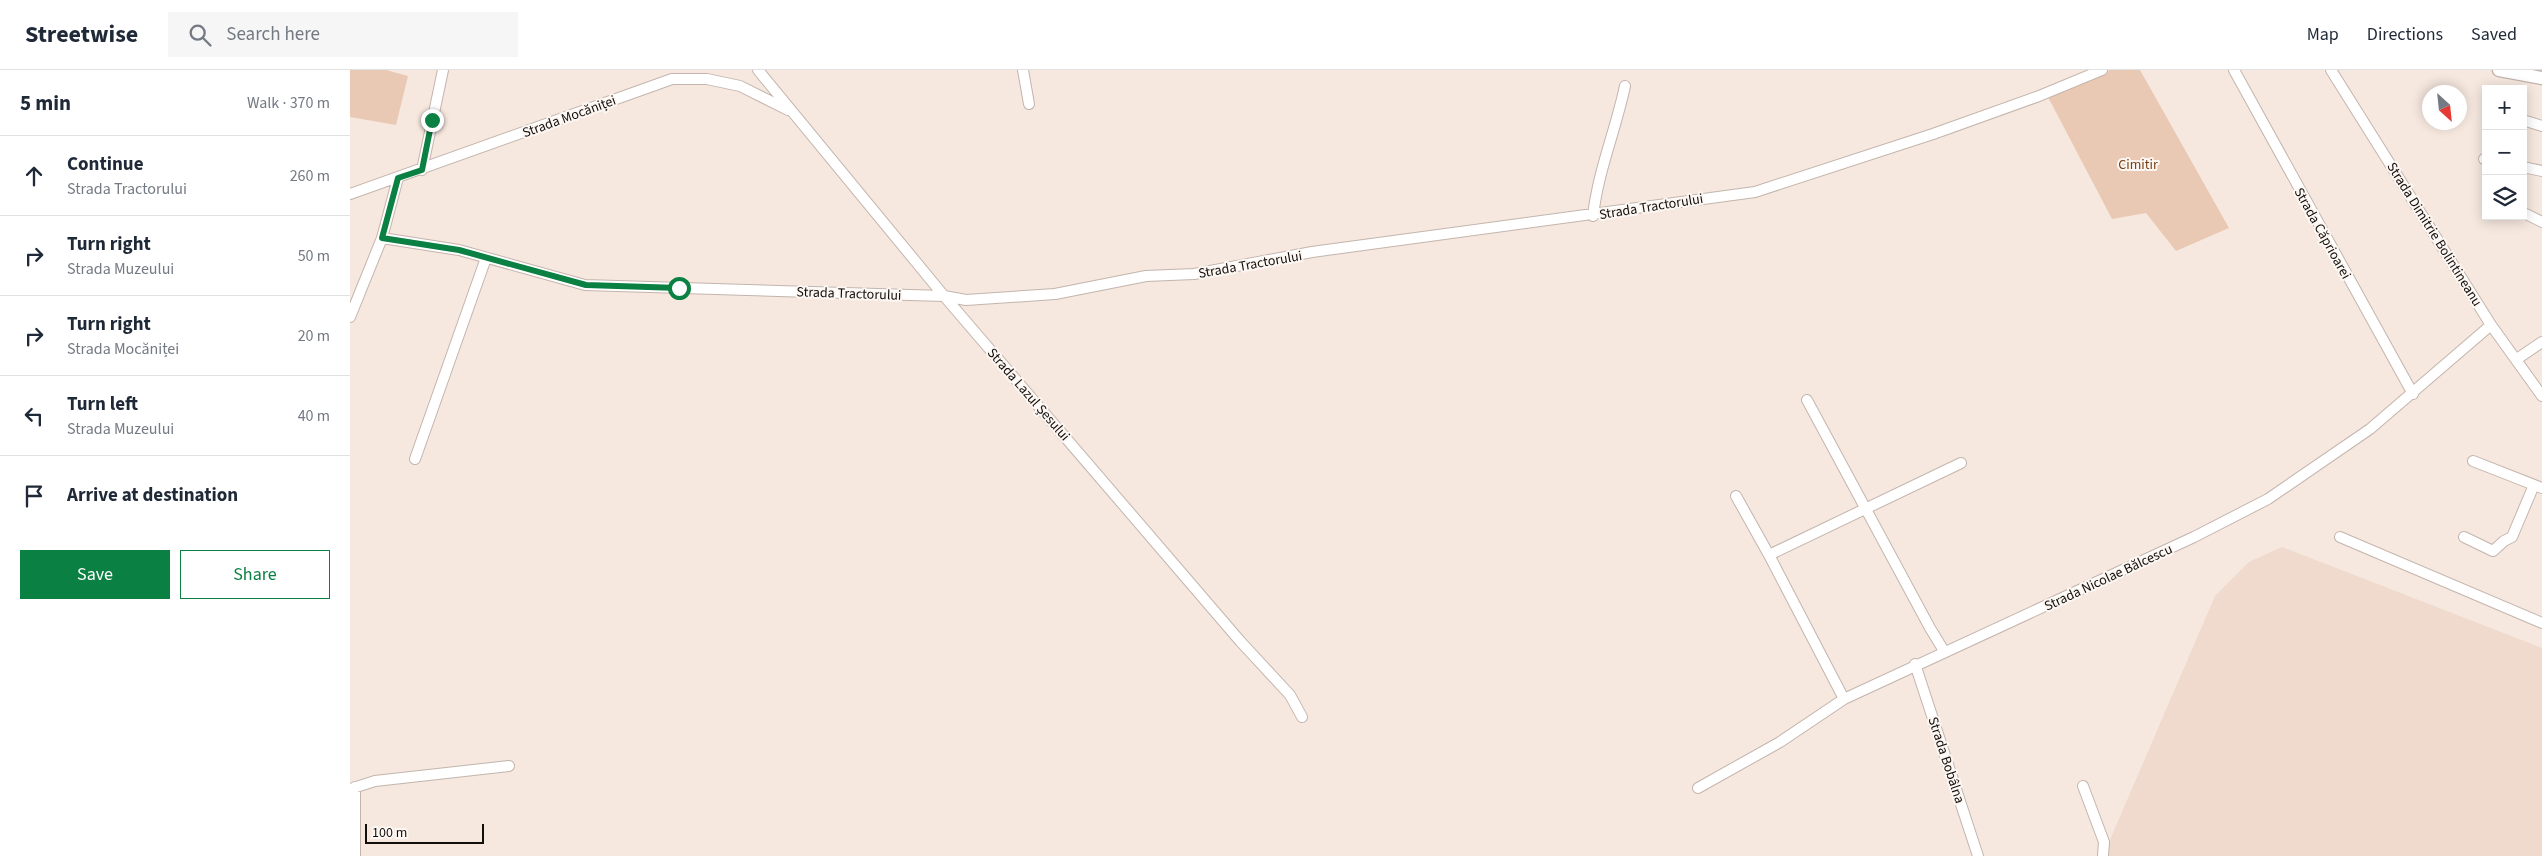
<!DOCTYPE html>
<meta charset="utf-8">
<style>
body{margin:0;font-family:"Source Sans 3",sans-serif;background:#f6f6f7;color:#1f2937}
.controls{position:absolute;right:15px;top:15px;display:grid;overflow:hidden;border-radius:0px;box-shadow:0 2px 12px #0003}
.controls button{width:45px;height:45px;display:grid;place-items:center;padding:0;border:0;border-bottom:1px solid #e0e1e3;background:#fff;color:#1f2937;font:25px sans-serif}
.compass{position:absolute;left:2072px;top:15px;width:45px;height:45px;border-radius:50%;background:#fff;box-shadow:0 2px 12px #0003;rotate:153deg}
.scale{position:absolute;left:15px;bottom:12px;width:119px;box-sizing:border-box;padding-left:5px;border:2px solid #120e0b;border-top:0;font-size:14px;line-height:18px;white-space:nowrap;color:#120e0b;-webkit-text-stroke:4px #fdf7f3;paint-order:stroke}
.stop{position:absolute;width:15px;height:15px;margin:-11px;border:4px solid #0b8043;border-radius:50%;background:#fff}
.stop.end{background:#0b8043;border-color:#fff;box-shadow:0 1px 5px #0008}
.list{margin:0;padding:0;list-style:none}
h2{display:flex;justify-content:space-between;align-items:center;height:65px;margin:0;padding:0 20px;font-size:21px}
h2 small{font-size:16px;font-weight:400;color:#747a83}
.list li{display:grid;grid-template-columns:32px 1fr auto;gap:15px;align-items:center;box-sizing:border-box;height:80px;padding:0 20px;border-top:1px solid #e0e1e3}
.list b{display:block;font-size:19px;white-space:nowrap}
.list p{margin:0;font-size:16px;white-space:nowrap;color:#747a83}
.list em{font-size:16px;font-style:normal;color:#747a83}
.actions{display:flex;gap:10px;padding:15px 20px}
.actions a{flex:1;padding:11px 0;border:1px solid #0b8043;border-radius:0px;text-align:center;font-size:18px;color:#0b8043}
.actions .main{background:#0b8043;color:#fff}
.icon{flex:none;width:28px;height:28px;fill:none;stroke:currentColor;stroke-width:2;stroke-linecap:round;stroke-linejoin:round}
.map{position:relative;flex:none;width:2192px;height:786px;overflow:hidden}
header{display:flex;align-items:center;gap:30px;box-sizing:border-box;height:70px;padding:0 25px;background:#fff;border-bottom:1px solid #e0e1e3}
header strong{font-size:24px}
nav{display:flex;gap:28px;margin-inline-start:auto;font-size:18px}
.search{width:350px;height:45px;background:#f6f6f7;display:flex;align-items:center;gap:12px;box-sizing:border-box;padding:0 18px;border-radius:0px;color:#747a83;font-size:19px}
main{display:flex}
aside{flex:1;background:#fff}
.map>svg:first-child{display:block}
.built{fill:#efdacd}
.green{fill:#e9c9b4}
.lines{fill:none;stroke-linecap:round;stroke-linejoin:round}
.minor-casing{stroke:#c3b5ad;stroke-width:12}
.major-casing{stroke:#c3b5ad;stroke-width:15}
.minor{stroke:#fff;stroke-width:10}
.major{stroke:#fff;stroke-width:12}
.route{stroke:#0b8043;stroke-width:6}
.labels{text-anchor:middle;stroke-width:4;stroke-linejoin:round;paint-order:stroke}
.street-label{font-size:14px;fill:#120e0b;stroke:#fdf7f3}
.park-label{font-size:14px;fill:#784012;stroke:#fdf7f3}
</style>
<header>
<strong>Streetwise</strong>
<div class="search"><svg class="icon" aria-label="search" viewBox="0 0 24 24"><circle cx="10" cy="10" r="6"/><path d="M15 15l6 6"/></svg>Search here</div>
<nav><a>Map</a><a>Directions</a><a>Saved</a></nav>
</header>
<main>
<aside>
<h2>5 min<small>Walk · 370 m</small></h2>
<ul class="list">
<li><svg class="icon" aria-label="ahead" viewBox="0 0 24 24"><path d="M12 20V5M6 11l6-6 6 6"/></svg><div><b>Continue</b><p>Strada Tractorului</p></div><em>260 m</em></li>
<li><svg class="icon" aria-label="right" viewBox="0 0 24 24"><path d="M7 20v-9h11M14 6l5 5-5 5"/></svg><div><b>Turn right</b><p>Strada Muzeului</p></div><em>50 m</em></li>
<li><svg class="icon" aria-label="right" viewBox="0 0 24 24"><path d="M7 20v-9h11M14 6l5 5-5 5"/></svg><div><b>Turn right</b><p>Strada Mocăniței</p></div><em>20 m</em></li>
<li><svg class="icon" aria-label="left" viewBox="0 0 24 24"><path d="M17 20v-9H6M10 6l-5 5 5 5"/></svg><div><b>Turn left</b><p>Strada Muzeului</p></div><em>40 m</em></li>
<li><svg class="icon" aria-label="arrive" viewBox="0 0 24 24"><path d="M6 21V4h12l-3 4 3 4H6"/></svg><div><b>Arrive at destination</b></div></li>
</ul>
<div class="actions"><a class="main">Save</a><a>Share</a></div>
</aside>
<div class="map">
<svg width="2192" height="786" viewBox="0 0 2192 786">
<rect width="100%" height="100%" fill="#f6e8df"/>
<path class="built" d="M 1932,477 L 2192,578 L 2192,786 L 1753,786 L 1865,526 L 1899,492 Z"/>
<path class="green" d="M 0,0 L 36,0 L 58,6 L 46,55 L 0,47 Z
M 1760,0 L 1790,0 L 1879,158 L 1826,181 L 1796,143 L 1762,149 L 1698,27 Z"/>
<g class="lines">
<defs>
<path id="minor" d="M 408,0 L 594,226 L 890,571 L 940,625 L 952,647
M 673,0 L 679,34
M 1884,0 L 2063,324
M 1981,0 L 2141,255 L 2192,326
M 2176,51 L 2192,56
M 2134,89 L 2136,89
M 2173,97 L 2192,101
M 72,100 L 93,0
M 0,124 L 322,9 L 357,9 L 390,16 L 438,40
M 2176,144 L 2192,152
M 1243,146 C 1248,101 1266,59 1275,16
M 32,168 L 109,180 L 235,215 L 594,226 L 616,230 L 705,224 L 796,206 L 844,204 L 962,182 L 1405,122 L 1583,64 L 1689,26 L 1752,0
M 0,247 L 32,168 L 48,108
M 2167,289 L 2192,272
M 1457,330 L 1580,558 L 1594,581
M 65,389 L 136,188
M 2123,391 L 2192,418
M 1386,426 L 1419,485
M 1990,467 L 2192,553
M 2114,467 L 2143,481 L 2154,471 L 2162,467 L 2184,415
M 1565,594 L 1628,786
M 1494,629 L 1419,485 L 1611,393
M 1733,716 L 1754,772 L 1753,786
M 1348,718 L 1430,672 L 1494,629 L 1844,467 L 1918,429 L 2020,359 L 2141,255
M 0,719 L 25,711 L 159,696
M 5,786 L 5,717"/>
<path id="major" d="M 2149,0 L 2192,8"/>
</defs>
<use href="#minor" class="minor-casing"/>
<use href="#major" class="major-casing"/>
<use href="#minor" class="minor"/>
<use href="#major" class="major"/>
</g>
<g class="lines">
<path class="route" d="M 82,50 L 72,100 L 48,108 L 32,168 L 109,180 L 236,215 L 329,218"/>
</g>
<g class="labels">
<g class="street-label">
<text transform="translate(219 46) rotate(-20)" y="5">Strada Mocăniței</text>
<text transform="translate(1301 136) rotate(-9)" y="5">Strada Tractorului</text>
<text transform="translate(1973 163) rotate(61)" y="5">Strada Căprioarei</text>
<text transform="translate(2085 164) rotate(58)" y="5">Strada Dimitrie Bolintineanu</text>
<text transform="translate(900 194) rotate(-10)" y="5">Strada Tractorului</text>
<text transform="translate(499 223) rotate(2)" y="5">Strada Tractorului</text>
<text transform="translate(679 324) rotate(49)" y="5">Strada Lazul Șesului</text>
<text transform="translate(1758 507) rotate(-25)" y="5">Strada Nicolae Bălcescu</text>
<text transform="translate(1597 690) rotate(72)" y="5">Strada Bobâlna</text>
</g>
<g class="park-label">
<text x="1788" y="99">Cimitir</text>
</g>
</g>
</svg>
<div class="controls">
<button>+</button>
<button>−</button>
<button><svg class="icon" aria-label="layers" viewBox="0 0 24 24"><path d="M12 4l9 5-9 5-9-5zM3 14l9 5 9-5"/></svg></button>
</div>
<svg class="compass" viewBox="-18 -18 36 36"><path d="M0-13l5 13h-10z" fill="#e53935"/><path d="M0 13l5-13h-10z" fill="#747a83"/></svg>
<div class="scale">100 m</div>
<div class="stop" style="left:329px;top:218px"></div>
<div class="stop end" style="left:82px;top:50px"></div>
</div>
</main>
